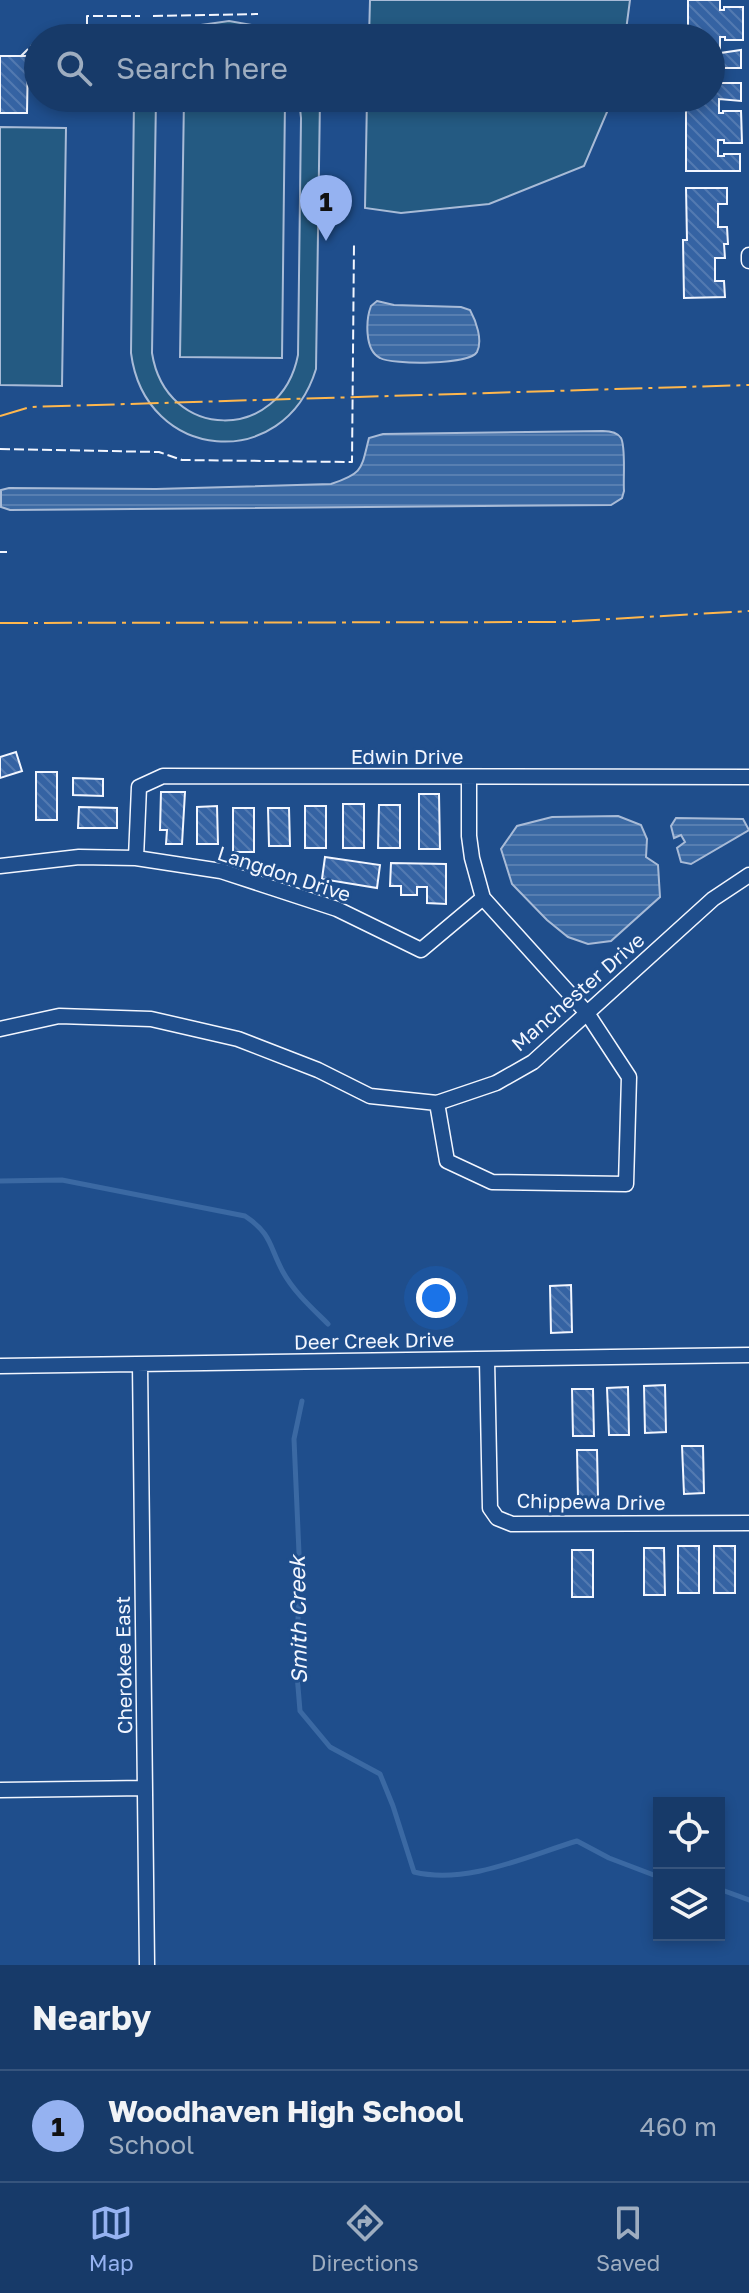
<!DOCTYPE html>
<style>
body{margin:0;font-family:"Golos Text",sans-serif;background:#20416f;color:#f1f3f6}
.controls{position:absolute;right:24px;bottom:24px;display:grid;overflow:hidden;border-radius:0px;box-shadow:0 4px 12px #0003}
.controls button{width:72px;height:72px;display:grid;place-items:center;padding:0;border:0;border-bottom:2px solid #36547d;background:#173a69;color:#f1f3f6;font:40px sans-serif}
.you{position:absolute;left:436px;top:1298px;width:28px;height:28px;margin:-20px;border:6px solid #fff;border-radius:50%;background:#1a73e8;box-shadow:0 0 0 12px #1a73e833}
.badge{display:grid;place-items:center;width:52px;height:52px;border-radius:50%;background:#95b2f1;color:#111;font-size:26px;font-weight:700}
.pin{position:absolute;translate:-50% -66px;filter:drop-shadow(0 2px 4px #0008)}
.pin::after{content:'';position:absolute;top:42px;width:28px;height:24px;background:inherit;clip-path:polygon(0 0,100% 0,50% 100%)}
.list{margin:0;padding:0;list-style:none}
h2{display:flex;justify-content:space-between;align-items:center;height:104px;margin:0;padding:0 32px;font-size:34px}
h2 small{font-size:26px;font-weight:400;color:#9eadc0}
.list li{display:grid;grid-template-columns:52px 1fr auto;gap:24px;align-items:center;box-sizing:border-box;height:112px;padding:0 32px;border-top:2px solid #36547d}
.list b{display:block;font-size:30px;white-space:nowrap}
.list p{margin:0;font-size:26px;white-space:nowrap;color:#9eadc0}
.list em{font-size:26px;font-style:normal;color:#9eadc0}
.icon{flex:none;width:44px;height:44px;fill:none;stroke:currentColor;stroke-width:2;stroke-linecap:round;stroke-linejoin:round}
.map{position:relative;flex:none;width:749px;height:1965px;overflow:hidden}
.search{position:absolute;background:#173a69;box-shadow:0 4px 12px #0003;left:24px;right:24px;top:24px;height:88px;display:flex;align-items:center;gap:20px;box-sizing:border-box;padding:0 28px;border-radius:44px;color:#9eadc0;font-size:30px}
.sheet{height:216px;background:#173a69}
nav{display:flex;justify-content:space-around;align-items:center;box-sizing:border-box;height:112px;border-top:2px solid #36547d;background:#173a69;font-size:22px;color:#9eadc0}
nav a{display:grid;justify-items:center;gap:4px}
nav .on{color:#95b2f1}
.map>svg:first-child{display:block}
.grass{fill:#245a82;stroke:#a8bbd7;stroke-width:2}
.water{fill:url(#water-rules);stroke:#a8bbd7;stroke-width:2}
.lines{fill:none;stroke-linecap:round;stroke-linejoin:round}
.stream{stroke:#3b69a3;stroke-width:5}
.building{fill:url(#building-back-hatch);stroke:#f2f6ff;stroke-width:2}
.street-casing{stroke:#f2f6ff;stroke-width:17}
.street{stroke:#1f4e8c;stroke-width:14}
.fence{stroke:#f2f6ff;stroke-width:2;stroke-dasharray:10 4;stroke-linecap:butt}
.power{stroke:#ffb74d;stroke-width:2;stroke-dasharray:28 6 4 6;stroke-linecap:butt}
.labels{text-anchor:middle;stroke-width:6;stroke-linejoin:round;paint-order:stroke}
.street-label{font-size:20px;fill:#f2f6ff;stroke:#1f4e8c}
.water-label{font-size:22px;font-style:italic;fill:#f2f6ff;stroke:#1f4e8c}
</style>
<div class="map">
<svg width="749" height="1965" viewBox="0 0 749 1965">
<defs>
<pattern id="water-rules" width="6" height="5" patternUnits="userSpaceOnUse" patternTransform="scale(2)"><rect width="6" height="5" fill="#3b69a3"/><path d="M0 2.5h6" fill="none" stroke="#587fb1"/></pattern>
<pattern id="building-back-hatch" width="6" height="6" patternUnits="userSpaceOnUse" patternTransform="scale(2)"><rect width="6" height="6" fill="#3563a3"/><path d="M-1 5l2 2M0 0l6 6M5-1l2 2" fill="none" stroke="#537ab1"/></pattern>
</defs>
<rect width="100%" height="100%" fill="#1f4e8c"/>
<path class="grass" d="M 370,0 L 630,0 L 625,38 L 369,38 Z
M 229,21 L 257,26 L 281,38 L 174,38 L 201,25 Z
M 134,98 L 156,98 L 152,353 C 166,442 281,443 298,355 L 301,118 L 299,98 L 320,98 L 316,369 C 284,474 145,462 131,353 Z
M 184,98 L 285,100 L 282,358 L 180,357 Z
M 367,98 L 613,98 L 584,166 L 489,204 L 401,213 L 365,208 Z
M 0,127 L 66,128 L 62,386 L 0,385 Z"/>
<path class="water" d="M 377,301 L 394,305 L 461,307 L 470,310 C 476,321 483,340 477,352 C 470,365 392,365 380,358 C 364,350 366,319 371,306 Z
M 603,431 C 609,431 617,432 621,438 C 626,447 623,480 624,491 L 622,498 L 611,505 L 10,510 L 1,507 L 1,490 L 9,488 L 156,489 L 331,484 C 364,473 361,469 369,438 L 383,434 Z
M 618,816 L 641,825 L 647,839 L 646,857 L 658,865 L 660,897 L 611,941 L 588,944 L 568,937 L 547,920 L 512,884 L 501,849 L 517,826 L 552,817 Z
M 676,818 L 743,819 L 749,830 L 691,864 L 681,862 L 677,848 L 685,842 L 681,835 L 674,838 L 671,826 Z"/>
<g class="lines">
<path class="stream" d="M 0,1181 L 62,1180 L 245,1216 C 272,1234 269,1246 283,1272 C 294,1292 312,1308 328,1324
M 302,1401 L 294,1439 L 300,1576 L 296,1662 L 300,1711 L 330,1747 L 380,1774 L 393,1806 L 414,1872 C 467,1885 527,1856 577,1841 L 609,1858 L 659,1877
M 719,1889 L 749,1900"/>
</g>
<path class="building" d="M 688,0 L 720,0 L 720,10 L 724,10 L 724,7 L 743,7 L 743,40 L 725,40 L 725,37 L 720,37 L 720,53 L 741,50 L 741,68 L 711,68 L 711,38 L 688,38 Z
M 0,56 L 28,56 L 27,113 L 0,113 Z
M 711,83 L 741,83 L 741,101 L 719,99 L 719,113 L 723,113 L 723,111 L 741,111 L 742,143 L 724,143 L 724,140 L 718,140 L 718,156 L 724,156 L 724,154 L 740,154 L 740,171 L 686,171 L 686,98 L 711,98 Z
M 686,188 L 727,188 L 727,204 L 718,204 L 718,227 L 727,227 L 728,244 L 724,244 L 725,258 L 715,258 L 715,281 L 724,281 L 725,297 L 684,298 L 683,240 L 687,240 Z
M 16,752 L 22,771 L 0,778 L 0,757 Z
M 36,772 L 57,772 L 57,820 L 36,820 Z
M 73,778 L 103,779 L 103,796 L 73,795 Z
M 161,792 L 185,792 L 182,844 L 166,844 L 167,830 L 160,830 Z
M 419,794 L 439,794 L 440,849 L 419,849 Z
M 343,804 L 364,804 L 364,848 L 343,848 Z
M 379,805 L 400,805 L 400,848 L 378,848 Z
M 217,806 L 218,844 L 197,844 L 197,807 Z
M 305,806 L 326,806 L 326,848 L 305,848 Z
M 79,807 L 117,808 L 117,828 L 78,828 Z
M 233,808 L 254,808 L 254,852 L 233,852 Z
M 268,808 L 289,808 L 290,846 L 269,846 Z
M 325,857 L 380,865 L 377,888 L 322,879 Z
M 391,863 L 446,864 L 446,904 L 427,903 L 427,887 L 417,887 L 417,895 L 401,895 L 401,886 L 390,886 Z
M 571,1285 L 572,1332 L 551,1333 L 550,1286 Z
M 665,1385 L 666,1432 L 645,1433 L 644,1386 Z
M 628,1387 L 629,1435 L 609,1435 L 607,1388 Z
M 572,1389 L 593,1389 L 594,1436 L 573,1436 Z
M 682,1446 L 703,1446 L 704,1493 L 684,1494 Z
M 577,1450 L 597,1450 L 598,1497 L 578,1498 Z
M 678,1546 L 699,1546 L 699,1593 L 678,1593 Z
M 714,1546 L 735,1546 L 735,1593 L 714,1593 Z
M 644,1548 L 664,1548 L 665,1595 L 644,1595 Z
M 572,1550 L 593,1550 L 593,1597 L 572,1597 Z"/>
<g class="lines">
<defs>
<path id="street" d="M 749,255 L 749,261
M 136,858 L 139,787 L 163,776 L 749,777
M 0,866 L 79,857 L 136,858 L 221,871 L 337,909 L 421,950 L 483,898
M 0,1029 L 59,1016 L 151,1019 L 238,1039 L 318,1070 L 370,1096 L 437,1103 L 496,1083 L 533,1062 L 713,899 L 749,875
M 437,1103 L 447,1161 L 492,1182 L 626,1184 L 629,1077 L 587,1013 L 483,898 L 472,858 L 469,836 L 469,777
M 487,1360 L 490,1508 L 497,1518 L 512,1524 L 749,1523
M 140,1364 L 147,1965
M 0,1366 L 749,1355
M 0,1790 L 145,1788"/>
</defs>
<use href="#street" class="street-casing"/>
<use href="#street" class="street"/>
<path class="fence" d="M 153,16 L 258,14
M 87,38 L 87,16 L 140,16
M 21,56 L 33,44 L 38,44
M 0,449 L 159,452 L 182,460 L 352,462 L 354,243
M 0,552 L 7,552"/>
<path class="power" d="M 0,416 L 30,407 L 749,385
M 0,623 L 559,622 L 749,611"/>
</g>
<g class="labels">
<g class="street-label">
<text x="407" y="764">Edwin Drive</text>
<text transform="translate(284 874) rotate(18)" y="7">Langdon Drive</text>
<text transform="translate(578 992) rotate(-41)" y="7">Manchester Drive</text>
<text transform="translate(374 1341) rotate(-1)" y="7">Deer Creek Drive</text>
<text transform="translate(591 1502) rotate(1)" y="7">Chippewa Drive</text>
<text transform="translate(124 1665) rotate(-91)" y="7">Cherokee East</text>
</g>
<g class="water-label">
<text transform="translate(298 1620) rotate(-91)" y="8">Smith Creek</text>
</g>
</g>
</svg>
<div class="controls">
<button><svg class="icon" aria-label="locate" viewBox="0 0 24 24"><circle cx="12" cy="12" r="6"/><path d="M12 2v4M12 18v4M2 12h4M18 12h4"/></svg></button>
<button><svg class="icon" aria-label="layers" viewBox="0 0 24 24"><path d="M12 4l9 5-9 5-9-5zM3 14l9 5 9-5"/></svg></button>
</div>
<div class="you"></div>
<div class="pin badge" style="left:326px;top:241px">1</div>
<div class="search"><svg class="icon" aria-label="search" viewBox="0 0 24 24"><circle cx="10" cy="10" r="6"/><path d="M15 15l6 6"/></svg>Search here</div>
</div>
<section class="sheet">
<h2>Nearby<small></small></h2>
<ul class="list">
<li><span class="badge">1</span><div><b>Woodhaven High School</b><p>School</p></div><em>460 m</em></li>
</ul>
</section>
<nav>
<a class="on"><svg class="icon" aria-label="map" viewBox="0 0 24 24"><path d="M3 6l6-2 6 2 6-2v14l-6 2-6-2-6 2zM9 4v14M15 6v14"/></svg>Map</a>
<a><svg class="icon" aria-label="directions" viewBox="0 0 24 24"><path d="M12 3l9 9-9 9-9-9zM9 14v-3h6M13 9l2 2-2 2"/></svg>Directions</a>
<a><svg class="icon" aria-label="saved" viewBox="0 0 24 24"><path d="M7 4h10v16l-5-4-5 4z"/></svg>Saved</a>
</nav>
